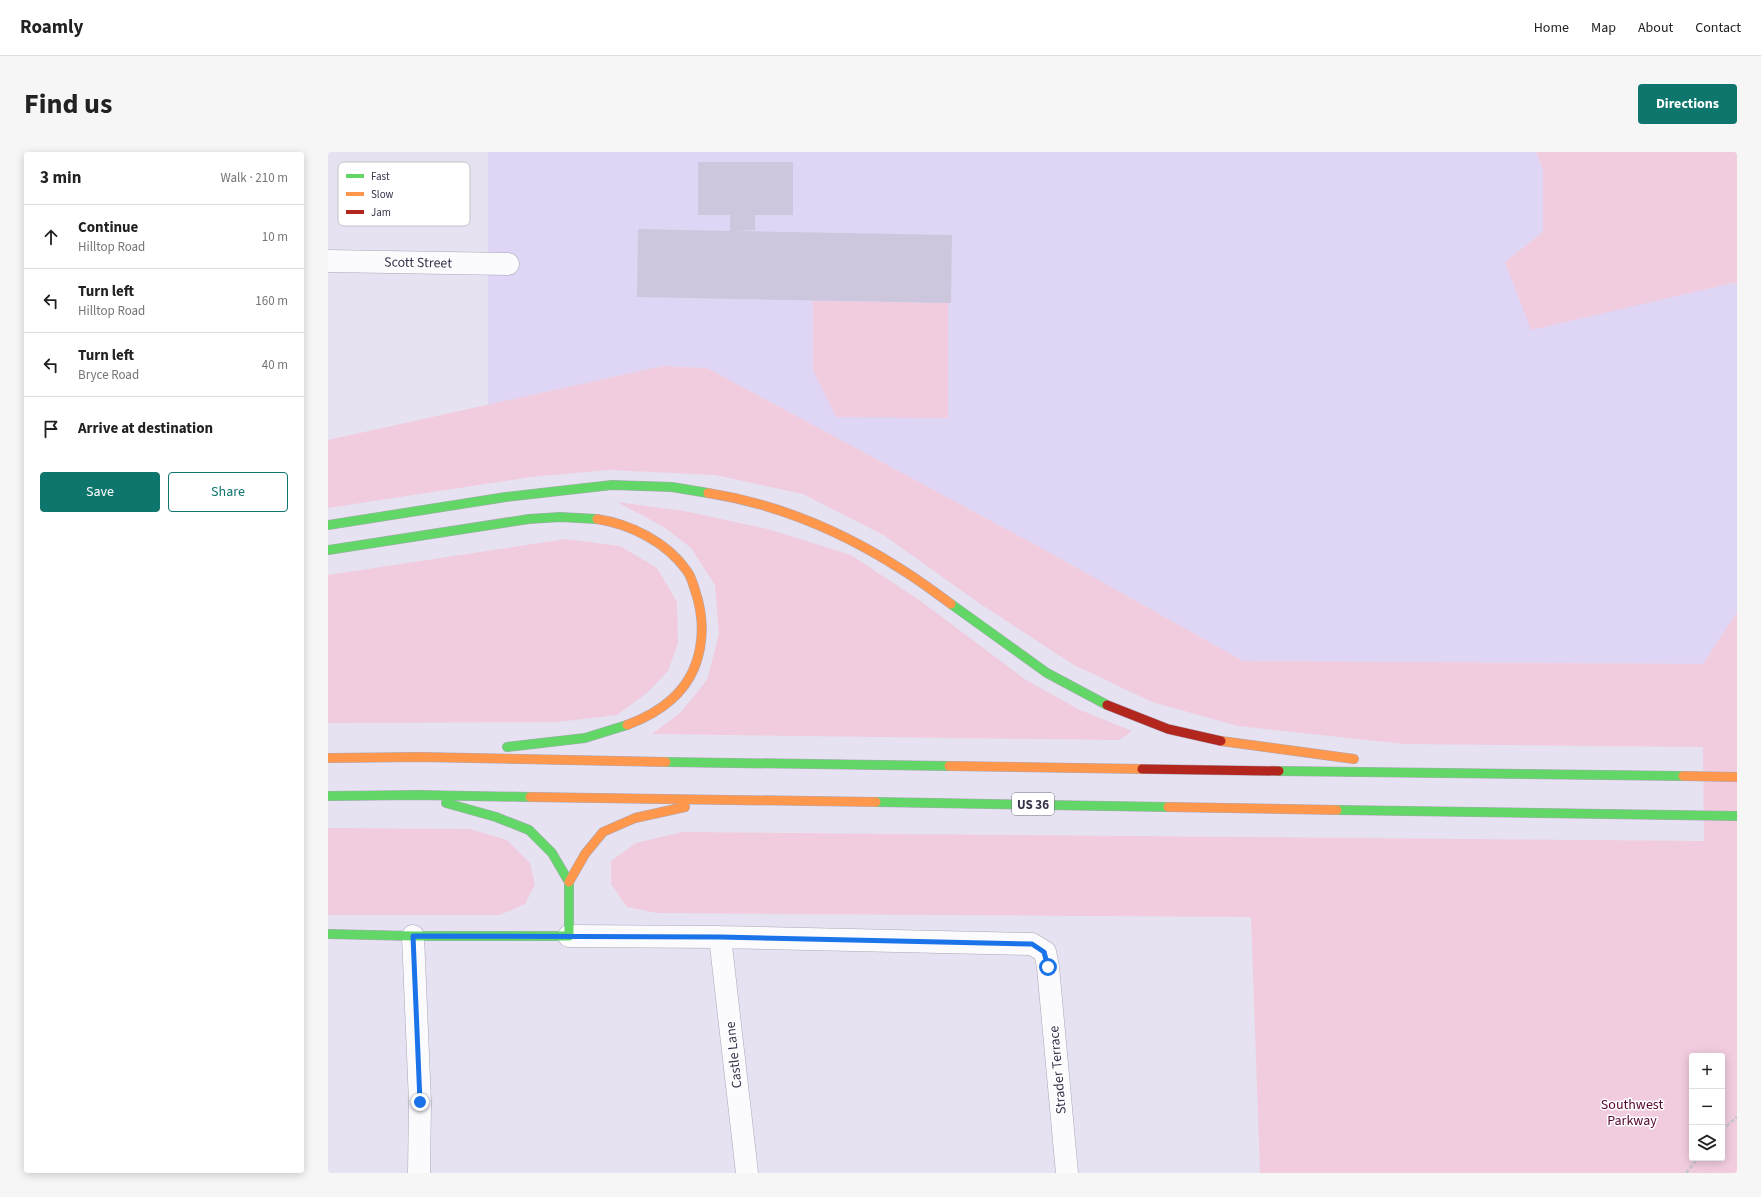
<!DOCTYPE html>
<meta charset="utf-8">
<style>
body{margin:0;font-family:"Source Sans 3",sans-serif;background:#f6f6f6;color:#222}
.controls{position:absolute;right:12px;bottom:12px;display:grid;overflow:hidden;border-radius:4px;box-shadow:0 2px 10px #0003}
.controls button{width:36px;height:36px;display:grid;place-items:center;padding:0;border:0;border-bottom:1px solid #e0e0e0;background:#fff;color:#222;font:20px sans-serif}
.stop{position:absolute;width:12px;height:12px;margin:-9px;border:3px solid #1a73e8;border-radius:50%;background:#fff}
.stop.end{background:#1a73e8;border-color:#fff;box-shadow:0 1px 4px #0008}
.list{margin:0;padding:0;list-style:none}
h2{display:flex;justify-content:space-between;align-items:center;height:52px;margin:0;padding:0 16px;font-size:17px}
h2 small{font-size:13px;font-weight:400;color:#767676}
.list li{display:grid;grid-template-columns:26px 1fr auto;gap:12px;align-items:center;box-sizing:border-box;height:64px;padding:0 16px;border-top:1px solid #e0e0e0}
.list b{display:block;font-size:15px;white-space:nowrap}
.list p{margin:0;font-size:13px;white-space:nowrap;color:#767676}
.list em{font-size:13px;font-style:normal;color:#767676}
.actions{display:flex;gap:8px;padding:12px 16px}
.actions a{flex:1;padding:9px 0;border:1px solid #0f766e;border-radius:4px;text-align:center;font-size:14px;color:#0f766e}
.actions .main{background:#0f766e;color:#fff}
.icon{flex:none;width:22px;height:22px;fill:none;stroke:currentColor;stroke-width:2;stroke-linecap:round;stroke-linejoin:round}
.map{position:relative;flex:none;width:1409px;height:1021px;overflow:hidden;border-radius:4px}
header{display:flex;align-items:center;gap:24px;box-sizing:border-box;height:56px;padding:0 20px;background:#fff;border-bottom:1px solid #e0e0e0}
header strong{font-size:19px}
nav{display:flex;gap:22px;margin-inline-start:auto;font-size:14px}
.intro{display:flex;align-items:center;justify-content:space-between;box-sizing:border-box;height:96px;padding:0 24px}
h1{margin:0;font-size:28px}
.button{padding:10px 18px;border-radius:4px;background:#0f766e;color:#fff;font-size:14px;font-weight:700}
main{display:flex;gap:24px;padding:0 24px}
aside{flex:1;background:#fff;border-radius:4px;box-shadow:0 2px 10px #0003}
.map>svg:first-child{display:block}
.built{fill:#dfd6f5}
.green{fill:#f0ccde;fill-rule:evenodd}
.building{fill:#cdc7dd}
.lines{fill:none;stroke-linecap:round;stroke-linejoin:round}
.street-casing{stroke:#aba6b8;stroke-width:23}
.fast-casing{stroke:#aba6b8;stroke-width:10}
.slow-casing{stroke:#aba6b8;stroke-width:10}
.jam-casing{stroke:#aba6b8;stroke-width:10}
.path{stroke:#c6c5cc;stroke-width:2.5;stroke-dasharray:4 2;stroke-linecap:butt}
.street{stroke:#fbfbfd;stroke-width:22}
.fast{stroke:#63d668;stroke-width:9}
.slow{stroke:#ff974d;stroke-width:9}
.jam{stroke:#b3261e;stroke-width:9}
.route{stroke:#1a73e8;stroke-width:5}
.labels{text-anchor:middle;stroke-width:3;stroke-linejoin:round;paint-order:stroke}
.shield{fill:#fff;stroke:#757082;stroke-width:1}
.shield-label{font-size:13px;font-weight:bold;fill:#3a334d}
.street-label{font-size:14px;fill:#3a334d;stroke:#fff}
.park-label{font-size:14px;fill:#56082f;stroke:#fff}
.key{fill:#fff;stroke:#c4c2ca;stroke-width:1}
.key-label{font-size:11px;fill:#3a334d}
</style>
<header>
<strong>Roamly</strong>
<nav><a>Home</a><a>Map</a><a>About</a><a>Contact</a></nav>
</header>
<div class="intro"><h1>Find us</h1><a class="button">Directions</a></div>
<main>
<aside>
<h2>3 min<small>Walk · 210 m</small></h2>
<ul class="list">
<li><svg class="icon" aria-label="ahead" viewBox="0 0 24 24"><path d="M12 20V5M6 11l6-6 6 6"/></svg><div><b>Continue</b><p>Hilltop Road</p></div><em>10 m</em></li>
<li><svg class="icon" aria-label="left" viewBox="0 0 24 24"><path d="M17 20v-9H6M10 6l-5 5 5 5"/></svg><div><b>Turn left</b><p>Hilltop Road</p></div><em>160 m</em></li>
<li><svg class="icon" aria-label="left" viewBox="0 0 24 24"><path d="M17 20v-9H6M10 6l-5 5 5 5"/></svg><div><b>Turn left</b><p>Bryce Road</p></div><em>40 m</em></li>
<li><svg class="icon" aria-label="arrive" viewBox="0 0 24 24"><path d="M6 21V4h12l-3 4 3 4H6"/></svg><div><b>Arrive at destination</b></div></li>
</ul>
<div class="actions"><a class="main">Save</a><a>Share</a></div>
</aside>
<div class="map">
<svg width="1409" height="1021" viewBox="0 0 1409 1021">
<rect width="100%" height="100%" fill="#e6e2f1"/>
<path class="built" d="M 160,0 L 1208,0 L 1215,18 L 1215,80 L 1177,110 L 1409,132 L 1409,460 L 1375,512 L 915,509 L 717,398 L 379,216 L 335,214 L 160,253 Z"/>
<path class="green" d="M 1208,0 L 1409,0 L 1409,132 L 1405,131 L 1203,178 L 1177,110 L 1215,80 L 1215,18 Z
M 485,149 L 620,151 L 620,266 L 508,265 L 485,219 Z
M 335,214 L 379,216 L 717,398 L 915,509 L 1375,512 L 1409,460 L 1409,1021 L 932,1021 L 923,765 L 329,761 L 299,755 L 283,732 L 283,709 L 308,691 L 354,680 L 1376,689 L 1375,595 L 1076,592 L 910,574 L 824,550 L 746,513 L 651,451 L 557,384 L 475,342 L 387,323 L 281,318 L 203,325 L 0,356 L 0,288 ZM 1364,904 L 1394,904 L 1394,1006 L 1364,1006 Z
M 289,350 L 356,359 L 440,377 L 523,403 L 594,450 L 698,528 L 752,558 L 804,579 L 791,588 L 324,582 L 352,561 L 379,528 L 391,482 L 387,433 L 363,396 L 336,375 Z
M 238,387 L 292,394 L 329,416 L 349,450 L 350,491 L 340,519 L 320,540 L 289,563 L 229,570 L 0,571 L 0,423 Z
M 0,676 L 142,677 L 179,688 L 202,711 L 207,733 L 197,752 L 172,763 L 0,763 Z"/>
<path class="building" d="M 370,10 L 465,10 L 465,63 L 427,63 L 427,78 L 405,79 L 624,83 L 623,151 L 309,145 L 310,77 L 402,79 L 402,63 L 370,63 Z"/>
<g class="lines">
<defs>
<path id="street" d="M 0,109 L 180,112
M 85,784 L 92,950 L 91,1021
M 241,784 L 392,785 L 704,792 L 717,800 L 720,815 L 739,1021
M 392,785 L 419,1021"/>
<path id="fast" d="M 0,373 L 178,345 L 284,333 L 344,335 L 380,341
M 0,398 L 201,367 L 232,365 L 269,367
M 623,452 L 719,521 L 779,553
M 179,595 L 257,586 L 299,573
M 338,610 L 621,614
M 951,619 L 1355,624
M 0,644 L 90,643 L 202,645
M 548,650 L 840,655
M 118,651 L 168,665 L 201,678 L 224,701 L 241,730 L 241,784
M 1009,658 L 1409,664
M 0,782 L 85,784 L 241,784"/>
<path id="slow" d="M 380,341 C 450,352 516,380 576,419 C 592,429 608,441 623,452
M 269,367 C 302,372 339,390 359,419 C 363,424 365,432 367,438 C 380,476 375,519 344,547 C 331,559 315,567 299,573
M 893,589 L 1026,607
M 0,606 L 92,605 L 338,610
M 621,614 L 814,617
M 1355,624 L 1409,625
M 202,645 L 548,650
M 840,655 L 1009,658
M 241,730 L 257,702 L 275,680 L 307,666 L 357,655"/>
<path id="jam" d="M 779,553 L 840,577 L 893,589
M 814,617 L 951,619"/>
</defs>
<use href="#street" class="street-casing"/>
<use href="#fast" class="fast-casing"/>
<use href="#slow" class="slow-casing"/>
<use href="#jam" class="jam-casing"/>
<path class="path" d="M 1394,978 L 1409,965
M 1358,1021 L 1370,1006"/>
<use href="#street" class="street"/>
<use href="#fast" class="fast"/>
<use href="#slow" class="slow"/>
<use href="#jam" class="jam"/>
</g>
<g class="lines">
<path class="route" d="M 92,950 L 85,784 L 392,785 L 704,792 L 716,800 L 720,815"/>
</g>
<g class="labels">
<rect class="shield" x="684" y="641" width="42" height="22" rx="3"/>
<g class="shield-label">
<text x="705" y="657">US 36</text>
</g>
<g class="street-label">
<text transform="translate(90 110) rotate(1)" y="5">Scott Street</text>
<text transform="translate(405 903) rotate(-96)" y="5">Castle Lane</text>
<text transform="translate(729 918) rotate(-95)" y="5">Strader Terrace</text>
</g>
<g class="park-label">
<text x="1304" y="957">Southwest<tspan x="1304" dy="16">Parkway</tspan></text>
</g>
</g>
<rect x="10" y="10" width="132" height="64" rx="6" class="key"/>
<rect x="18" y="22" width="18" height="4" fill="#63d668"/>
<rect x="18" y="40" width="18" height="4" fill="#ff974d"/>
<rect x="18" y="58" width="18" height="4" fill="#b3261e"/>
<g class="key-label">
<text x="43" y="28">Fast</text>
<text x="43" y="46">Slow</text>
<text x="43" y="64">Jam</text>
</g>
</svg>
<div class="controls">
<button>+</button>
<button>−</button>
<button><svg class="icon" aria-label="layers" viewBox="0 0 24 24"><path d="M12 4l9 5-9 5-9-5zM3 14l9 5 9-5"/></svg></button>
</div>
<div class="stop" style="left:720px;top:815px"></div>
<div class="stop end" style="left:92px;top:950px"></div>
</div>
</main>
